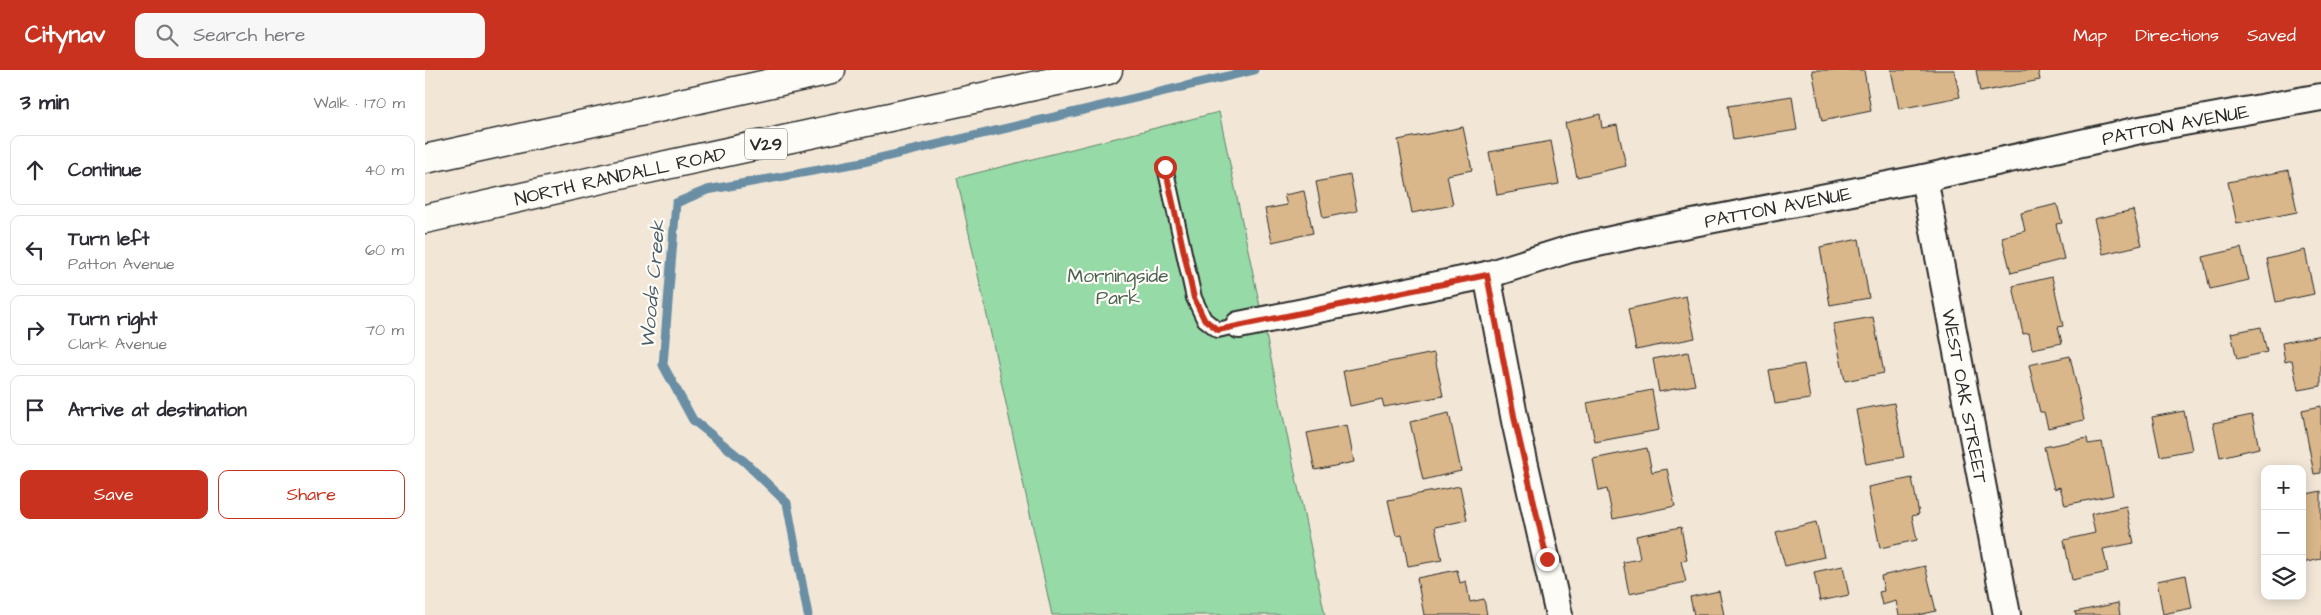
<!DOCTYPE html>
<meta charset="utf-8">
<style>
body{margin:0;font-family:"Architects Daughter",sans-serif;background:#f7f7f7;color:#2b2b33}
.controls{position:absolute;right:15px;bottom:15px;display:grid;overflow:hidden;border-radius:10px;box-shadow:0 2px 12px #0003}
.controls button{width:45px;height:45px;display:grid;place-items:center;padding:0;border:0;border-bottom:1px solid #e1e1e2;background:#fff;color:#2b2b33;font:25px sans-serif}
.stop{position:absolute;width:15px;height:15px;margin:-11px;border:4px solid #c8321e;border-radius:50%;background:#fff}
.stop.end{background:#c8321e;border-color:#fff;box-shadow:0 1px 5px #0008}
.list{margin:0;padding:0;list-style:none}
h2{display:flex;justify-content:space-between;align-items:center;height:65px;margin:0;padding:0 20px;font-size:21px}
h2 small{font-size:16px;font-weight:400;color:#7c7c81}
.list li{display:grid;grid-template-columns:32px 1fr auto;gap:15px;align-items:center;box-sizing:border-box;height:70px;margin:0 10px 10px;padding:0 10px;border:1px solid #e1e1e2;border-radius:10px}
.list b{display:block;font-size:19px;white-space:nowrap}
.list p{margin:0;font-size:16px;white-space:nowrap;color:#7c7c81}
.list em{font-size:16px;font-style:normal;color:#7c7c81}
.actions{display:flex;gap:10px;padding:15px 20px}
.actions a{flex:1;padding:11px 0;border:1px solid #c8321e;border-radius:10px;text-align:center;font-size:18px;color:#c8321e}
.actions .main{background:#c8321e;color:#fff}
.icon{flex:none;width:28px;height:28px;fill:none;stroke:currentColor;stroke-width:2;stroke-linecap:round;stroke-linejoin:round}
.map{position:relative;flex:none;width:1896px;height:545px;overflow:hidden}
header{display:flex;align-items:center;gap:30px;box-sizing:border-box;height:70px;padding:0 25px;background:#c8321e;color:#fff}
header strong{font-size:24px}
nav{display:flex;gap:28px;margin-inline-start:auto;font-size:18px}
.search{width:350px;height:45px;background:#f7f7f7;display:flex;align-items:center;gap:12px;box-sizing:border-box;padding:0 18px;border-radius:10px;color:#7c7c81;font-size:19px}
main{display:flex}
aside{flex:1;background:#fff}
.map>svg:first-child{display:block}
.green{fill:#96daa7;stroke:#608269}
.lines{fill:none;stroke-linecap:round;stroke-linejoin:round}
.stream{stroke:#6b8fa5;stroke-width:9}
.building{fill:#d9b78b;stroke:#2b2b2b}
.service-casing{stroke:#2b2b2b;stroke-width:18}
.minor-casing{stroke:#2b2b2b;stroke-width:30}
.primary-casing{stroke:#2b2b2b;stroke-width:31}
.service{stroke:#fdfcf7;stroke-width:14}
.minor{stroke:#fdfcf7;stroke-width:26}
.primary{stroke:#fdfcf7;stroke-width:28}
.route{stroke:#c8321e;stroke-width:6}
.labels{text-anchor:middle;stroke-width:4.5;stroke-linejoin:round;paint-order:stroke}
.shield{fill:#fdfcf7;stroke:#6a6a68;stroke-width:1}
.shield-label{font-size:18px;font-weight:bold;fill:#2b2b2b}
.street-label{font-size:19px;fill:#2b2b2b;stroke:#fdfcf7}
.park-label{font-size:19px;fill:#4b6050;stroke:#fdfcf7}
.water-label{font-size:20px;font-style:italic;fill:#4b5d68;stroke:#fdfcf7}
</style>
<header>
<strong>Citynav</strong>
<div class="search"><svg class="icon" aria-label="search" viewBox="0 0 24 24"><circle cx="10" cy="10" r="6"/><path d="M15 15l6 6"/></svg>Search here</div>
<nav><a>Map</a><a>Directions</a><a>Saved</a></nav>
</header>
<main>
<aside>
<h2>3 min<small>Walk · 170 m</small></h2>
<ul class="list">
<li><svg class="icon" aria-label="ahead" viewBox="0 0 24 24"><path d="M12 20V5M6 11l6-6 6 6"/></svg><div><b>Continue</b></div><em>40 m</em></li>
<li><svg class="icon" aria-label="left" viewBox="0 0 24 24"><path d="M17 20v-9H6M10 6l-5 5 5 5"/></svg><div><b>Turn left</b><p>Patton Avenue</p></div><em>60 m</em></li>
<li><svg class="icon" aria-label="right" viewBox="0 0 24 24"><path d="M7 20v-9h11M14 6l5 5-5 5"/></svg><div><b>Turn right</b><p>Clark Avenue</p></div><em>70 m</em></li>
<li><svg class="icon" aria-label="arrive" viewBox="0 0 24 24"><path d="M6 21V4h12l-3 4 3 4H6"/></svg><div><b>Arrive at destination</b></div></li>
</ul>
<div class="actions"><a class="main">Save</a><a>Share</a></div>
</aside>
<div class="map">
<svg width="1896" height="545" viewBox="0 0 1896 545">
<rect width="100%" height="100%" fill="#f2e7d7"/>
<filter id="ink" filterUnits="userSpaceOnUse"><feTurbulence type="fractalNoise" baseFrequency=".02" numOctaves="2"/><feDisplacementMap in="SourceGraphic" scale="10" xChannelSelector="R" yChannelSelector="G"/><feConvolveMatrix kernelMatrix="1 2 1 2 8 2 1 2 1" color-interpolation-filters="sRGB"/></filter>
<g filter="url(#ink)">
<path class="green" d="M 794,42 L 900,545 L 627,545 L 532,108 Z"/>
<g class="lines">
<path class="stream" d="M 383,545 L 362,433 L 320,392 L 268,350 L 238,295 L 251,133 L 282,120 L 438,92 L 829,0"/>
</g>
<path class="building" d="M 1387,0 L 1439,0 L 1446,41 L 1397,51 Z
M 1466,0 L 1529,0 L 1535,27 L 1474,39 Z
M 1551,0 L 1613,0 L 1615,10 L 1555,22 Z
M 1367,26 L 1372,60 L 1308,70 L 1303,36 Z
M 1175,44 L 1177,58 L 1192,55 L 1201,96 L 1152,107 L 1140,53 Z
M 1038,57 L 1047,100 L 1022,105 L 1028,135 L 987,143 L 973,70 Z
M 1126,71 L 1134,114 L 1072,125 L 1064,82 Z
M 1864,100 L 1872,142 L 1812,154 L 1803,112 Z
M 925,105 L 932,141 L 898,148 L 891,112 Z
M 879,121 L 888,163 L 847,172 L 840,139 L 862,135 L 859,125 Z
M 1632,134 L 1637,153 L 1631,154 L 1639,189 L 1586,203 L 1577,167 L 1600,161 L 1596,143 Z
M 1708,140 L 1717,175 L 1678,184 L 1669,149 Z
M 1434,169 L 1444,228 L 1405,235 L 1395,177 Z
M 1816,178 L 1824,210 L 1785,219 L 1778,187 Z
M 1880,180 L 1889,224 L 1851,232 L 1842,189 Z
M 1627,207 L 1638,256 L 1633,257 L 1637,273 L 1607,279 L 1604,263 L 1598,264 L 1588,216 Z
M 1261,226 L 1270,268 L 1211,280 L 1203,239 Z
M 1448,247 L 1459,303 L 1420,311 L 1408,254 Z
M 1836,257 L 1842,282 L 1812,289 L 1806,263 Z
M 1896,265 L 1896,316 L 1873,320 L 1867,290 L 1860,292 L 1857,273 Z
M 1263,282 L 1270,315 L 1234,322 L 1228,289 Z
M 1009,283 L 1018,326 L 959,337 L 957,329 L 925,336 L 918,301 Z
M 1645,286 L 1659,350 L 1623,358 L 1619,342 L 1615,342 L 1604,295 Z
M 1379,294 L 1385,329 L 1350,334 L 1344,300 Z
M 1227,320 L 1234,360 L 1170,372 L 1162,333 Z
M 1469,333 L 1479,387 L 1441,394 L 1431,340 Z
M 1896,336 L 1896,403 L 1889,404 L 1877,340 Z
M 1759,341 L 1767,380 L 1735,386 L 1727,347 Z
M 1024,343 L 1036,401 L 998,410 L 985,352 Z
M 1827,345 L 1834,378 L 1795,387 L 1788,353 Z
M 922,355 L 929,392 L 890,400 L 882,363 Z
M 1662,368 L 1663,374 L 1677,372 L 1688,425 L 1640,435 L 1635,417 L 1629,419 L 1619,377 Z
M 1222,378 L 1227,402 L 1242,399 L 1250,436 L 1188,449 L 1182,419 L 1174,421 L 1168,389 Z
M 1487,408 L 1494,444 L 1487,446 L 1492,470 L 1455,478 L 1443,417 Z
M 1035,416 L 1042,450 L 1010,457 L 1017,490 L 983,496 L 977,465 L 971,466 L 963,430 Z
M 1896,421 L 1896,489 L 1877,493 L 1877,425 Z
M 1701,436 L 1709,473 L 1678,479 L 1683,502 L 1647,510 L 1639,470 L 1670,463 L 1666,444 Z
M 1391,452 L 1399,487 L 1360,496 L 1351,462 Z
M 1256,457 L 1262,490 L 1256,491 L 1261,512 L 1204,524 L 1198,492 L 1215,489 L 1211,466 Z
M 1418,496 L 1424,525 L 1395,531 L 1389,502 Z
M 1500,496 L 1511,541 L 1494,545 L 1474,545 L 1471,531 L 1457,535 L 1454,522 L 1459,521 L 1456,506 Z
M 1032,500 L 1035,513 L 1041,511 L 1045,532 L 1059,529 L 1062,545 L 999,545 L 992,508 Z
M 1761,505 L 1767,538 L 1738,544 L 1732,511 Z
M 1294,521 L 1299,545 L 1269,545 L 1265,527 Z
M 1693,533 L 1695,545 L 1651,545 L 1650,542 Z"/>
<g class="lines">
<defs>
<path id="service" d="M 740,97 L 769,228 L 779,249 L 793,260 L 814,255"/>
<g id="minor">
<path id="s1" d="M 1499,108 L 1582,545"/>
<path d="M 1062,205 L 1090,351 L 1134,545"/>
<path id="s2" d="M 814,255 L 1062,205 L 1145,179 L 1227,161 L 1499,108 L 1715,60 L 1896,27"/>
</g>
<g id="primary">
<path d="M 0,89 L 406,0"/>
<path id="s3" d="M 0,149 L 181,108 L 683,0"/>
</g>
</defs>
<use href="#service" class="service-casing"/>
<use href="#minor" class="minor-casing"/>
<use href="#primary" class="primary-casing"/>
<use href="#service" class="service"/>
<use href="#minor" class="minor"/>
<use href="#primary" class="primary"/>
</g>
</g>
<g class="lines" filter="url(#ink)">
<path class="route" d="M 740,97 L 769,228 L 779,249 L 793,260 L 1062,205 L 1090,351 L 1122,489"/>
</g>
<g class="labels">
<rect class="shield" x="320" y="58.5" width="42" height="31" rx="4"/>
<g class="shield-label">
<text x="341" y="80">V29</text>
</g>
<g class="street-label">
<text dy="7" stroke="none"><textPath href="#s2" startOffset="958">PATTON AVENUE</textPath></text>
<text dy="7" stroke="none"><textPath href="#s3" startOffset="200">NORTH RANDALL ROAD</textPath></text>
<text dy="7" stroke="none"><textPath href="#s2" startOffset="552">PATTON AVENUE</textPath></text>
<text dy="7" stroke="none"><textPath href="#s1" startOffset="222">WEST OAK STREET</textPath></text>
</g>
<g class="park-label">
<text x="693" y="212">Morningside<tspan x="693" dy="22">Park</tspan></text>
</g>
<g class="water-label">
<text transform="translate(227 214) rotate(-85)" y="7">Woods Creek</text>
</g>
</g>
</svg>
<div class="controls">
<button>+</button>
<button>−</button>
<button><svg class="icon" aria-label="layers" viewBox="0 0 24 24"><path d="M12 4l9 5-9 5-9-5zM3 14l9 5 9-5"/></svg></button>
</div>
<div class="stop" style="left:740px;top:97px"></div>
<div class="stop end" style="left:1122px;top:489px"></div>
</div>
</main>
